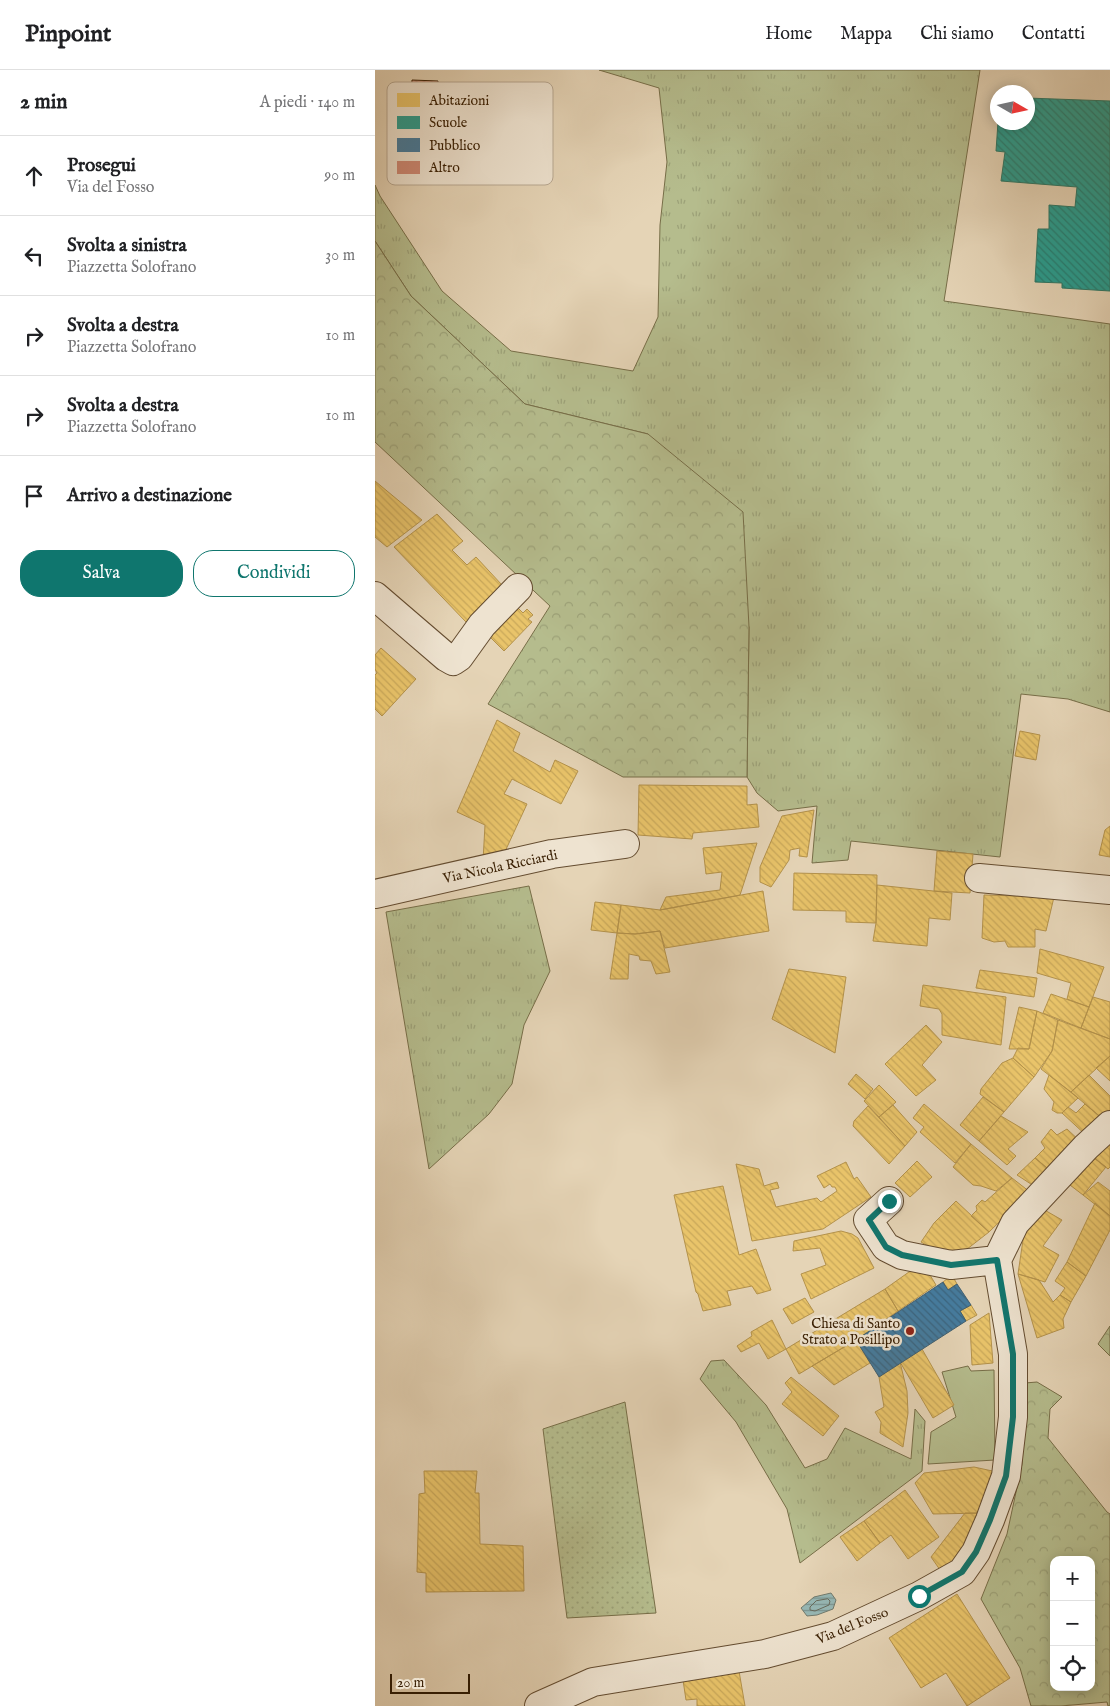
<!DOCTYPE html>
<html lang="it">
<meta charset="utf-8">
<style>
body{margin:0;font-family:"IM FELL English",serif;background:#f6f6f6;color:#202124}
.controls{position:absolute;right:15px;bottom:15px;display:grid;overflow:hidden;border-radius:10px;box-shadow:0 2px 12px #0003}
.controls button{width:45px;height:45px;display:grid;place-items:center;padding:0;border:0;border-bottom:1px solid #e0e0e0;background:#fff;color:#202124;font:25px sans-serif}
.compass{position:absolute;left:615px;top:15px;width:45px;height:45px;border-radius:50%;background:#fff;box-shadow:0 2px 12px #0003;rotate:99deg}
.scale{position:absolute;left:15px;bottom:12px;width:80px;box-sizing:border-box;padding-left:5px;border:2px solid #391f03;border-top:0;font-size:14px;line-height:18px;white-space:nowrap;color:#391f03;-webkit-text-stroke:4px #eee3d0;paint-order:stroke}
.stop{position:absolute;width:15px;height:15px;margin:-11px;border:4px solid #0f766e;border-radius:50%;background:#fff}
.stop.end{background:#0f766e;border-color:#fff;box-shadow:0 1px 5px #0008}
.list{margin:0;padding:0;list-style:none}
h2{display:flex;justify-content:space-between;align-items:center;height:65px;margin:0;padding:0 20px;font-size:21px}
h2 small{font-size:16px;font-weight:400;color:#757577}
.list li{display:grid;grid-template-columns:32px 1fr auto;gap:15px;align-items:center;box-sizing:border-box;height:80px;padding:0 20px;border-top:1px solid #e0e0e0}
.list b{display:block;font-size:19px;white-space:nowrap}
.list p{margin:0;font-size:16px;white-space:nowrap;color:#757577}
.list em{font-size:16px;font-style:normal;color:#757577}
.actions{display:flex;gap:10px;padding:15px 20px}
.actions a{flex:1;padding:11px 0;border:1px solid #0f766e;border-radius:20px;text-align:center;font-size:18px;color:#0f766e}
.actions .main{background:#0f766e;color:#fff}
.icon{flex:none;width:28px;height:28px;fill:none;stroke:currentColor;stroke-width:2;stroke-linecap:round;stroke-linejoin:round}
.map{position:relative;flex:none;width:735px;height:1636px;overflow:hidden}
header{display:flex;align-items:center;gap:30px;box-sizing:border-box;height:70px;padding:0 25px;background:#fff;border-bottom:1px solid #e0e0e0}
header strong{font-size:24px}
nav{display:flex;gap:28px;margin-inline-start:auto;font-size:18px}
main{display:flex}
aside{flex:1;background:#fff}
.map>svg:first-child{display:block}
.grass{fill:url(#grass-tufts);stroke:#776e48}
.forest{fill:url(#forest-crowns);stroke:#776e48;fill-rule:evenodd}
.park{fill:url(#park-dots);stroke:#776e48}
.pitch{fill:#b5bc8d;stroke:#776e48}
.water{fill:url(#water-rules);stroke:#717a6d}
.homes{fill:url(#homes-back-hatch);stroke:#b4924b}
.schools{fill:url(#schools-back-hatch);stroke:#2e7765}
.public{fill:url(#public-back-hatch);stroke:#415f6f}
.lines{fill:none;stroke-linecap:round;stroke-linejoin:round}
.shore{stroke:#686b5c;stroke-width:1}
.building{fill:url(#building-back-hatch);stroke:#391f03}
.minor-casing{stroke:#644c30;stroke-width:30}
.minor{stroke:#eee3d0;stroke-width:28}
.route{stroke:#0f766e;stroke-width:6}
.poi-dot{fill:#8f2418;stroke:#eee3d0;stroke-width:2}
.labels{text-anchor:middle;stroke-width:5;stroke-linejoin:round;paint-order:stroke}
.street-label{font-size:14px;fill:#391f03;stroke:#eee3d0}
.poi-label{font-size:14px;fill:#391f03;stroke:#eee3d0;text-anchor:end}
.key{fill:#eee3d0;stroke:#b8a892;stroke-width:1}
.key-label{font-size:14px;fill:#391f03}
</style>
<header>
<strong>Pinpoint</strong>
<nav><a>Home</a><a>Mappa</a><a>Chi siamo</a><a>Contatti</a></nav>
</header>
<main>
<aside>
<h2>2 min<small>A piedi · 140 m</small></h2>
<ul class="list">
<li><svg class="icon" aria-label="ahead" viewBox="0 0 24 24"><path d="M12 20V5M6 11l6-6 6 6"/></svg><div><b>Prosegui</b><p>Via del Fosso</p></div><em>90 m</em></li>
<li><svg class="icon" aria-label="left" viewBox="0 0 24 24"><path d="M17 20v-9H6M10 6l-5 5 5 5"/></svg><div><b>Svolta a sinistra</b><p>Piazzetta Solofrano</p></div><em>30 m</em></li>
<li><svg class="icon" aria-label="right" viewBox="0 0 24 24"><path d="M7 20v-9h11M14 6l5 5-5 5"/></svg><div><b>Svolta a destra</b><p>Piazzetta Solofrano</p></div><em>10 m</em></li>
<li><svg class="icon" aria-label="right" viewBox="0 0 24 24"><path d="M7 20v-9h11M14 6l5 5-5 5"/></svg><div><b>Svolta a destra</b><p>Piazzetta Solofrano</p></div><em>10 m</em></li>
<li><svg class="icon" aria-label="arrive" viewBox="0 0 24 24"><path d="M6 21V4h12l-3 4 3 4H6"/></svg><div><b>Arrivo a destinazione</b></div></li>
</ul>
<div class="actions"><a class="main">Salva</a><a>Condividi</a></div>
</aside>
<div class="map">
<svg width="735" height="1636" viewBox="0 0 735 1636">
<defs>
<pattern id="grass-tufts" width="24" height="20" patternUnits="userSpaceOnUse" patternTransform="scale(1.25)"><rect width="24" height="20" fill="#b5bc8d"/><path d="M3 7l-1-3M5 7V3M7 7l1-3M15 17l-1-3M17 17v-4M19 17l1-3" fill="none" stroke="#9ca178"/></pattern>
<pattern id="forest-crowns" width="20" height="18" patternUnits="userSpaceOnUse" patternTransform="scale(1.25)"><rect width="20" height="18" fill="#b5bc8d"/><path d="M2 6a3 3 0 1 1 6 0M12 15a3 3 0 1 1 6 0" fill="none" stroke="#9ca178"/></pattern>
<pattern id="park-dots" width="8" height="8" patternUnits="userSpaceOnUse" patternTransform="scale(1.25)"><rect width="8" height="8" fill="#b5bc8d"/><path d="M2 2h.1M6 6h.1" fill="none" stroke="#9ca178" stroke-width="1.8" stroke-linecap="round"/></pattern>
<pattern id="water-rules" width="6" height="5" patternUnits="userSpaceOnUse" patternTransform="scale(1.25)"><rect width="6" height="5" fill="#96b7b4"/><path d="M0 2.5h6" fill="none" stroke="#7b9490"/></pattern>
<pattern id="homes-back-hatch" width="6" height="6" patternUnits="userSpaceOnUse" patternTransform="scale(1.25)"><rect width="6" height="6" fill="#e9c46a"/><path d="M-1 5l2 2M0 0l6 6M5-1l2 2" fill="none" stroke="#c9a85a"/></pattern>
<pattern id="schools-back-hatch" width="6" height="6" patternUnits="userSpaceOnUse" patternTransform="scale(1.25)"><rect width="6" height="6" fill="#2a9d8f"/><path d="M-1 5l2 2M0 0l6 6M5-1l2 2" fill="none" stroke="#257f73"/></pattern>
<pattern id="public-back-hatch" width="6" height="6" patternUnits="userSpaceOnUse" patternTransform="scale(1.25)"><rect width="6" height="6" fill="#457b9d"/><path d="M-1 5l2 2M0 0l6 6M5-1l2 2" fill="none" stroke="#3b647e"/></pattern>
<pattern id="building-back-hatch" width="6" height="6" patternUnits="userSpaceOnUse" patternTransform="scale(1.25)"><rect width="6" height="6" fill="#ce8975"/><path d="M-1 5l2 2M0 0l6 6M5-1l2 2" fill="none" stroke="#a86f5e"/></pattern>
</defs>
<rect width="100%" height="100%" fill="#e5d4b6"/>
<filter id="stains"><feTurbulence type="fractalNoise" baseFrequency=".004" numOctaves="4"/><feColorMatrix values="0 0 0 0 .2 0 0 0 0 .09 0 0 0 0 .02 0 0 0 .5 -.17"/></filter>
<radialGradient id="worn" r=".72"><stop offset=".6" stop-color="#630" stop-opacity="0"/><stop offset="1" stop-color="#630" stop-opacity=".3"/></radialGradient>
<path class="grass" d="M 224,0 L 605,0 L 569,231 L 735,254 L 735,642 L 693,629 L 646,624 L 625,787 L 476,771 L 473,790 L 437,793 L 442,736 L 403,741 L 382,723 L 372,707 L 374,557 L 273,364 L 150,334 L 36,226 L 0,171 L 0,115 L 5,126 L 67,221 L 136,281 L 258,301 L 283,247 L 285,155 L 292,92 L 284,18 Z
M 154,816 L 175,901 L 149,955 L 137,1014 L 114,1044 L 54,1099 L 11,842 Z
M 349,1290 L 391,1335 L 430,1398 L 452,1389 L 470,1358 L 536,1389 L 540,1339 L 550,1351 L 547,1401 L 425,1493 L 412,1439 L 361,1352 L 325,1309 L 336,1291 Z"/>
<path class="forest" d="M 0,171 L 36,226 L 150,334 L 273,364 L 368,442 L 374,557 L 372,707 L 248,707 L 113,634 L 175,536 L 0,372 Z
M 735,1256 L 735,1286 L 723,1274 Z
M 662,1312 L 687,1327 L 675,1339 L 673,1368 L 732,1442 L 735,1444 L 735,1636 L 733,1636 L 732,1632 L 686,1636 L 656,1636 L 645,1598 L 606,1529 L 632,1464 L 647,1394 L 650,1313 ZM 679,1490 L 716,1490 L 716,1617 L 679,1617 Z"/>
<path class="park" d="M 250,1332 L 281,1543 L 192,1548 L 168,1359 Z"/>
<path class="pitch" d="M 593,1296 L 596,1301 L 619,1300 L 620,1390 L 553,1394 L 556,1362 L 581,1347 L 567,1302 Z"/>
<path class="water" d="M 456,1523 L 461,1530 L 458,1539 L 442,1545 L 432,1546 L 426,1538 L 439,1527 Z"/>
<path class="homes" d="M 0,411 L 47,450 L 12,477 L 0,467 Z
M 62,444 L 88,471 L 77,480 L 92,495 L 101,487 L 127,515 L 91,552 L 19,477 Z
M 142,537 L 148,543 L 152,539 L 158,545 L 153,549 L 157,552 L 129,581 L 114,566 Z
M 6,578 L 41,609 L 7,646 L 0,639 L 0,605 L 2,603 L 0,599 L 0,585 Z
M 122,650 L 145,663 L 138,681 L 175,702 L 180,690 L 203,701 L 186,734 L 137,709 L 129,724 L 152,734 L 127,788 L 108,791 L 110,755 L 82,742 Z
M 645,661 L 665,665 L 661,690 L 640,686 Z
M 264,715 L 372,716 L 372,735 L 382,734 L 384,757 L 318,763 L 317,769 L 263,765 Z
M 439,740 L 432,787 L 424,786 L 425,778 L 415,780 L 414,790 L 396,817 L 385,812 L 385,797 L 407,746 Z
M 735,756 L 735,787 L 724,785 L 730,760 Z
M 382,773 L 365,825 L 285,840 L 291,827 L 345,820 L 347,802 L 331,804 L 328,778 Z
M 562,781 L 598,784 L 595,823 L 559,821 Z
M 419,803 L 502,805 L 501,853 L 471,852 L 471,841 L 418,840 Z
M 502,815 L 577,823 L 575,850 L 554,848 L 552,876 L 498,871 L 501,853 Z
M 388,821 L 394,861 L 290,878 L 285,861 L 260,864 L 242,863 L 246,835 L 285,840 Z
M 609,825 L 679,827 L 671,861 L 660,859 L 660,877 L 633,877 L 630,871 L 619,872 L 607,868 Z
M 220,832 L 246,835 L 242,863 L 216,860 Z
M 285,861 L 295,902 L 281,904 L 276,891 L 265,890 L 264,886 L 254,884 L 253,909 L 235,909 L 242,863 L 260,864 Z
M 665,879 L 729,897 L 714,937 L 692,929 L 696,913 L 662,903 Z
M 414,899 L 471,907 L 460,983 L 397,949 Z
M 605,900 L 662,908 L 659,927 L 601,918 Z
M 548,915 L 631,927 L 626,975 L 567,965 L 567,944 L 564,939 L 545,936 Z
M 676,924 L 714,937 L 706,958 L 668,943 Z
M 718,927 L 735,932 L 735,969 L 706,958 Z
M 644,937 L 662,941 L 654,979 L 634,979 Z
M 662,941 L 683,950 L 677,981 L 659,1007 L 638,988 L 643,978 L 654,979 Z
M 683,950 L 735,969 L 735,986 L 696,1022 L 666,999 L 677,981 Z
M 551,955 L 567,972 L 547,995 L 561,1010 L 541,1026 L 510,994 Z
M 735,986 L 735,1011 L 721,998 Z
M 638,988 L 659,1007 L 629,1042 L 605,1024 L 606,1019 L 627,993 Z
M 481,1004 L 498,1019 L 490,1029 L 473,1014 Z
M 674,1005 L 703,1028 L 687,1043 L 682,1043 L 677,1040 L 679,1032 L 669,1019 Z
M 714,1005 L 735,1026 L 735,1045 L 729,1050 L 696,1022 Z
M 504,1015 L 521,1032 L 504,1047 L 489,1031 Z
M 608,1027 L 629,1042 L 604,1071 L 585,1055 Z
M 549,1034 L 596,1074 L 580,1093 L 545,1062 L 549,1057 L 538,1048 Z
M 710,1034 L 729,1050 L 713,1067 L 687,1043 L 693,1037 L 701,1043 Z
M 518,1035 L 542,1062 L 530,1076 L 504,1047 Z
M 493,1036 L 530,1076 L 514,1094 L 478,1056 L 479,1051 Z
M 626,1046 L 653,1062 L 633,1079 L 641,1086 L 632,1095 L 604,1071 Z
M 676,1059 L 682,1065 L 692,1059 L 707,1073 L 678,1103 L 660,1088 L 670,1078 L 666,1072 Z
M 735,1061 L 735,1097 L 733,1099 L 714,1084 Z
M 596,1074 L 637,1108 L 621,1121 L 606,1116 L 598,1115 L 578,1097 Z
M 714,1084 L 731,1097 L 708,1125 L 691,1112 Z
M 660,1088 L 678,1103 L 662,1118 L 642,1105 Z
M 542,1091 L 557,1107 L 535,1127 L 520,1113 Z
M 471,1092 L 479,1109 L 482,1107 L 496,1127 L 448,1159 L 377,1171 L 361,1094 L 384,1099 L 389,1116 L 402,1112 L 404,1118 L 395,1120 L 401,1137 L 442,1128 L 446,1132 L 462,1121 L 460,1117 L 457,1117 L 455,1114 L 449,1118 L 442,1106 Z
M 637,1108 L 655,1122 L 614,1162 L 596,1146 L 602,1140 L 601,1136 L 607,1130 L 610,1132 Z
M 723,1112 L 735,1121 L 735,1146 L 708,1125 Z
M 348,1116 L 364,1185 L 381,1179 L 396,1220 L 382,1224 L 377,1216 L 352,1221 L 356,1235 L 328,1241 L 323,1224 L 321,1222 L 299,1125 Z
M 581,1131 L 614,1162 L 578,1190 L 546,1172 L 559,1153 Z
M 720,1133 L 735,1146 L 735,1160 L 711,1206 L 692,1192 Z
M 666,1138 L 687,1150 L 668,1176 L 684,1185 L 670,1212 L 643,1204 L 649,1163 Z
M 466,1161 L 477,1164 L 483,1168 L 499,1198 L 436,1229 L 426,1204 L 451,1195 L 445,1178 L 418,1181 L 419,1171 Z
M 692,1192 L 711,1206 L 696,1232 L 685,1225 L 690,1218 L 680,1211 Z
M 541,1197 L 552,1200 L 561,1215 L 523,1241 L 510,1219 Z
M 643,1204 L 664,1210 L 678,1232 L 685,1225 L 696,1232 L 688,1249 L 689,1258 L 662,1268 Z
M 577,1205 L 582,1214 L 573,1220 L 568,1212 Z
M 510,1219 L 523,1241 L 481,1270 L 424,1304 L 411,1279 Z
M 430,1228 L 439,1242 L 417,1254 L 408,1239 Z
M 596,1235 L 602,1245 L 591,1251 L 585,1241 Z
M 614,1243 L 618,1293 L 597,1295 L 595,1255 Z
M 397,1250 L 411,1279 L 393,1289 L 384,1273 L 366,1282 L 362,1276 L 377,1266 L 376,1262 Z
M 481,1270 L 495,1293 L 459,1315 L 437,1296 Z
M 547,1279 L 579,1335 L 558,1348 L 525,1292 Z
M 525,1292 L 532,1321 L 533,1343 L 528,1377 L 505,1363 L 506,1352 L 500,1342 L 509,1337 L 504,1307 Z
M 416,1307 L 464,1346 L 448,1366 L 407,1334 L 417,1322 L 410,1313 Z
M 599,1397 L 622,1402 L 610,1443 L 558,1444 L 540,1413 L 549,1403 Z
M 49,1401 L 102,1401 L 100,1423 L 104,1423 L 105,1474 L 148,1476 L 149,1521 L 51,1522 L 51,1503 L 42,1502 L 44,1424 L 50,1423 Z
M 530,1420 L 564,1467 L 533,1489 L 516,1465 L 505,1473 L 489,1451 Z
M 590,1443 L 610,1443 L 570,1507 L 556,1487 Z
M 489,1451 L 505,1473 L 482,1491 L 465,1467 Z
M 582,1524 L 635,1608 L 592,1636 L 571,1603 L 546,1618 L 514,1568 Z
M 364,1601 L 370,1636 L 322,1636 L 322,1629 L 311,1630 L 308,1610 Z"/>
<path class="schools" d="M 652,28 L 735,31 L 735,221 L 687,218 L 687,213 L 660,212 L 663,159 L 674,159 L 674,135 L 700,137 L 702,117 L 626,111 L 630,82 L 621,81 L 623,52 L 652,52 Z"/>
<path class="public" d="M 568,1212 L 573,1220 L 582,1214 L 596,1235 L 585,1241 L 591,1251 L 504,1307 L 481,1270 Z"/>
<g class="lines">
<path class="shore" d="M 453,1529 L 455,1531 L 454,1535 L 440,1541 L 435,1540 L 435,1537 L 441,1531 Z"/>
</g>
<path class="building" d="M 37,10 L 63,11 L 60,63 L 34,62 Z"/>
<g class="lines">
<defs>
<path id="minor" d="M 0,526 L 71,587 L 78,591 L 84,587 L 107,555 L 143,518
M 604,808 L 735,820
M 0,824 L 177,784 L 250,774
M 514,1131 L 493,1150 L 511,1177 L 527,1185 L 576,1195 L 622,1190
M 622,1190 L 640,1153 L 711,1077 L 735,1055
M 164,1636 L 218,1612 L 390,1584 L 458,1566 L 544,1526 L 587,1502 L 601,1482 L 615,1450 L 631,1406 L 638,1347 L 638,1284 L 622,1190"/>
</defs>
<use href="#minor" class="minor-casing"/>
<use href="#minor" class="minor"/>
</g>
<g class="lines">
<path class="route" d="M 514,1131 L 494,1150 L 511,1177 L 527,1185 L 576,1195 L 622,1190 L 638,1284 L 638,1347 L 631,1406 L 615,1450 L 601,1482 L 587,1502 L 544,1526"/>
</g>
<circle class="poi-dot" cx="535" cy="1261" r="5"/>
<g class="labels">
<g class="street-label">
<text transform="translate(125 796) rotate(-12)" y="5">Via Nicola Ricciardi</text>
<text transform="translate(477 1555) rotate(-22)" y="5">Via del Fosso</text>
</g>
<g class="poi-label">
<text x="525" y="1258">Chiesa di Santo<tspan x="525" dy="16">Strato a Posillipo</tspan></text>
</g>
</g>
<rect x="12" y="12" width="166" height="103" rx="8" class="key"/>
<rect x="22" y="23" width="23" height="14" fill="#e9c46a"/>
<rect x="22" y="46" width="23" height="13" fill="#2a9d8f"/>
<rect x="22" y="68" width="23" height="14" fill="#457b9d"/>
<rect x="22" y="91" width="23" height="13" fill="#ce8975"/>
<g class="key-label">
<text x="54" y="35">Abitazioni</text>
<text x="54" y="57">Scuole</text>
<text x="54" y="80">Pubblico</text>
<text x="54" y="102">Altro</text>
</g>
<rect width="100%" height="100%" filter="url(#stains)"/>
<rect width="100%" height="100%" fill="url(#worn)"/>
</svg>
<div class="controls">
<button>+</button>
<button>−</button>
<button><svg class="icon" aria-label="locate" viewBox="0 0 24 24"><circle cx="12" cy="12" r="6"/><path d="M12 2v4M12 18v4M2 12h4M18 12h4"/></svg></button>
</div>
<svg class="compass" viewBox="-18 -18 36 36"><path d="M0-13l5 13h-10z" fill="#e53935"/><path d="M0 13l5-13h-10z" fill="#757577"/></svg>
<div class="scale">20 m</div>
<div class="stop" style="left:544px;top:1526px"></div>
<div class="stop end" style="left:514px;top:1131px"></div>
</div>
</main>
